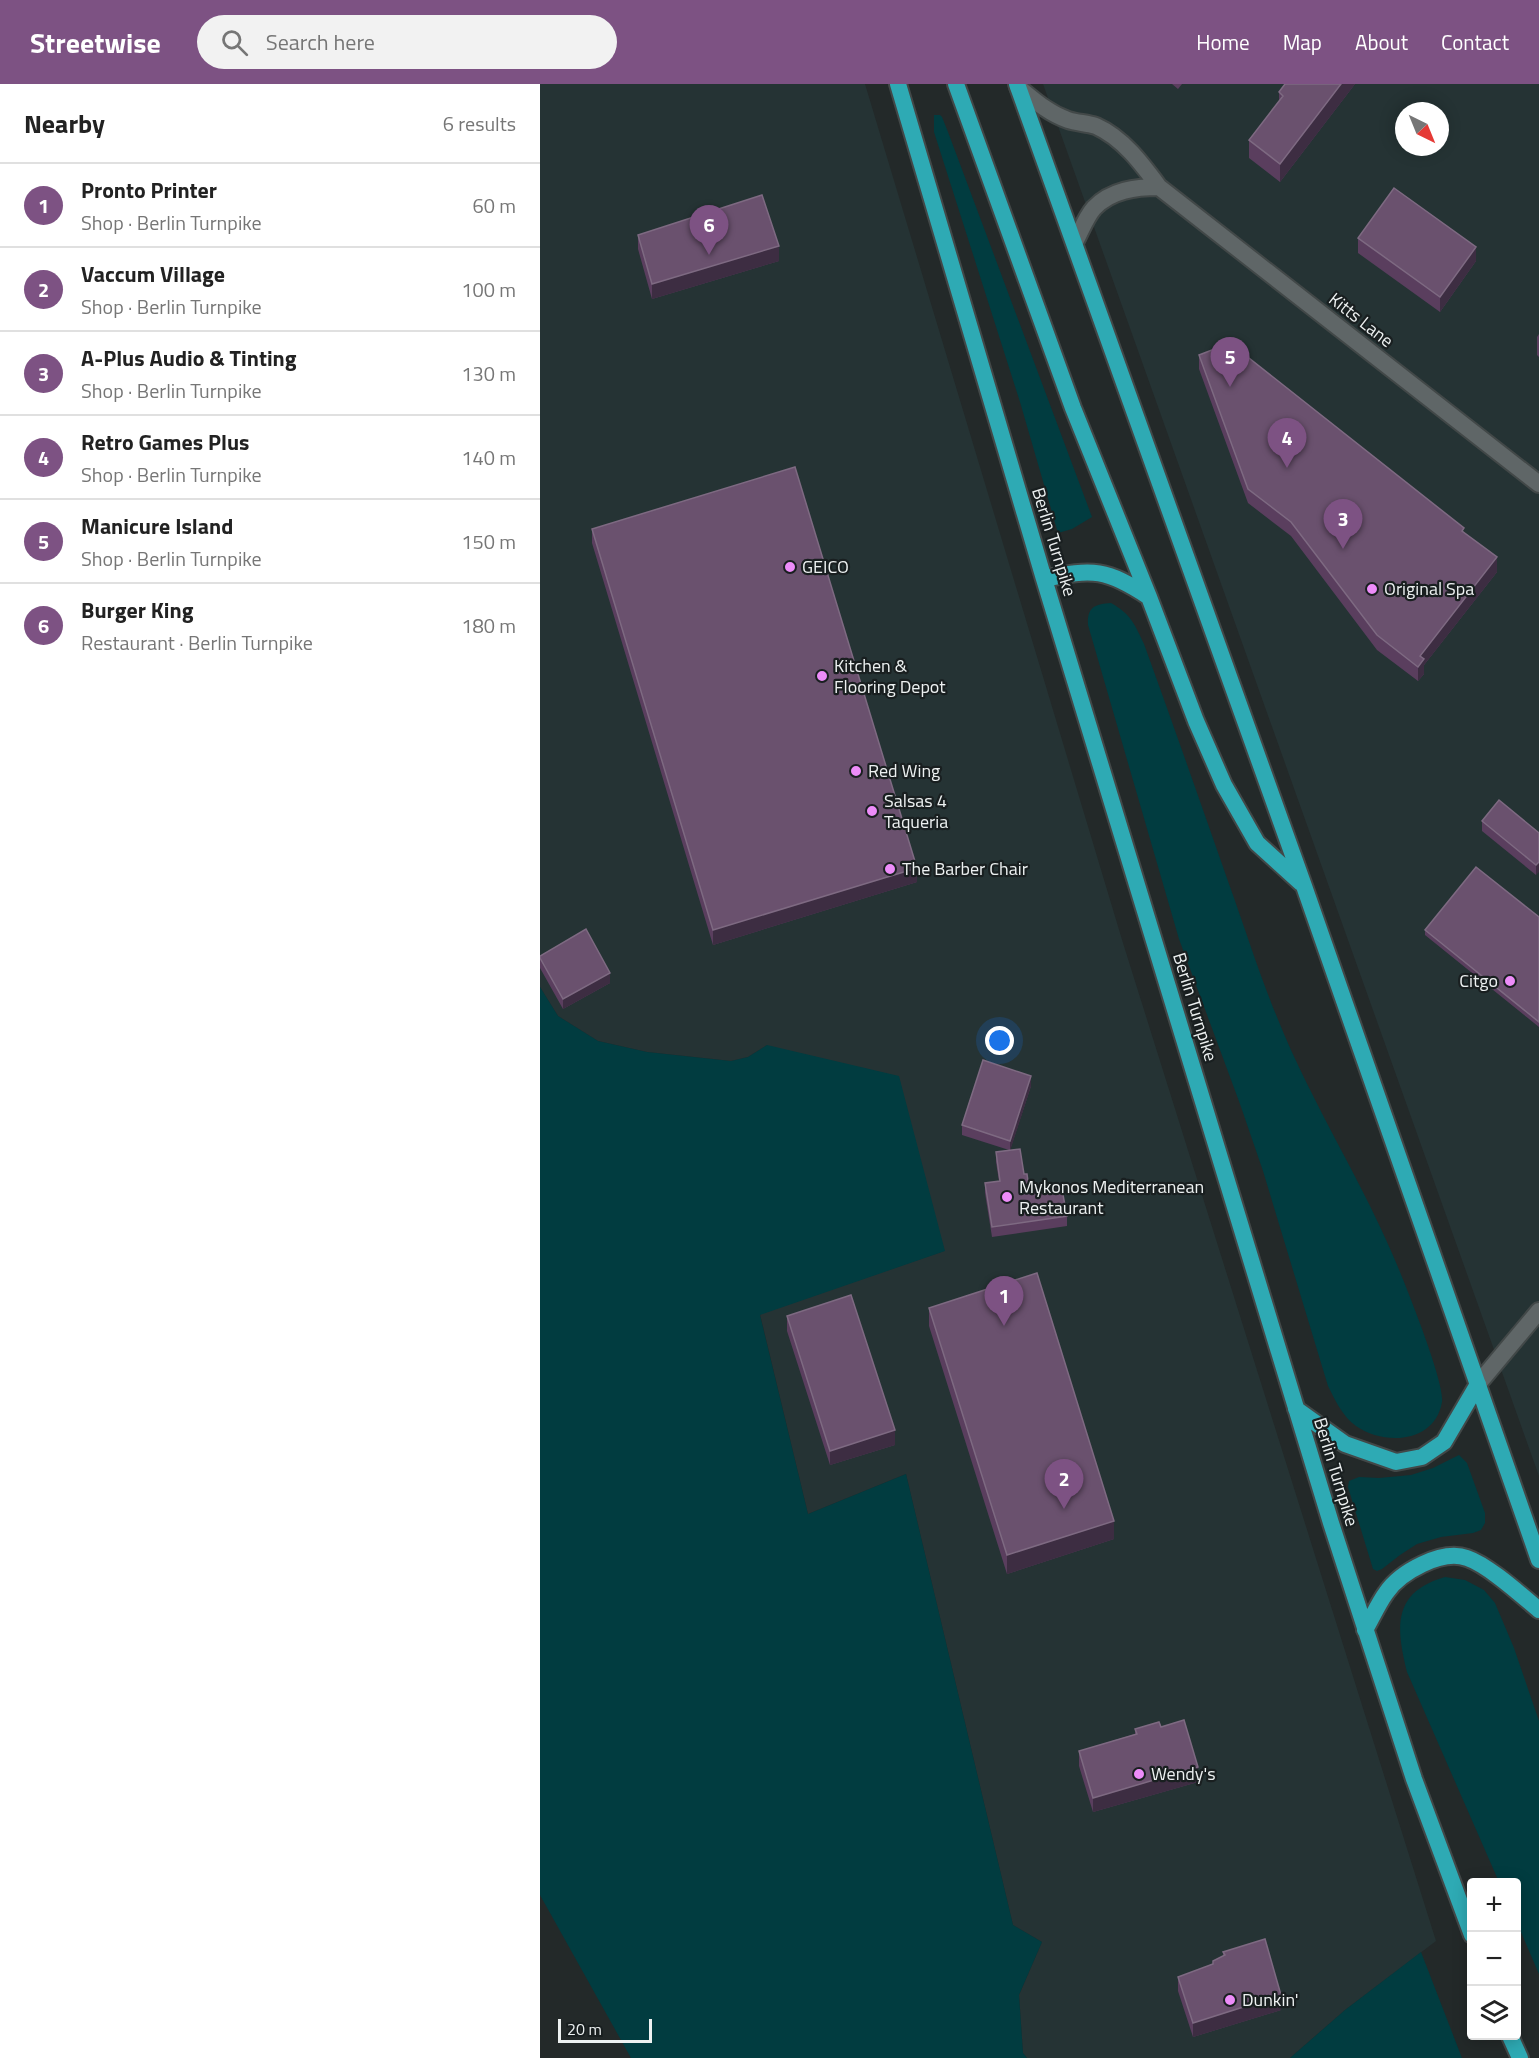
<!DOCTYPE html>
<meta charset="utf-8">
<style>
body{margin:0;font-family:"Titillium Web",sans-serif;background:#f2f2f2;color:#222}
.controls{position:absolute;right:18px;bottom:18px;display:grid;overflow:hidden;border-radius:6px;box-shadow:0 3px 15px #0003}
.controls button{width:54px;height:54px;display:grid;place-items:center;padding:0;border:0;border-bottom:2px solid #e0e0e0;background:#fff;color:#222;font:30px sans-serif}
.compass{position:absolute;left:855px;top:18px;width:54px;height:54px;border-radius:50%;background:#fff;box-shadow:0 3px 15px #0003;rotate:137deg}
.scale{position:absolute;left:18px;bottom:15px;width:94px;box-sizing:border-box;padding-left:6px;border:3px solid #edf1f1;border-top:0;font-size:16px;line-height:21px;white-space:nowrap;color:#edf1f1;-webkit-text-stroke:4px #191f20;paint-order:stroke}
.you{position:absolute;left:460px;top:957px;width:21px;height:21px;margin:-15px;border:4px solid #fff;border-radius:50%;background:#1a73e8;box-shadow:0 0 0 9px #1a73e833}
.badge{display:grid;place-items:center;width:39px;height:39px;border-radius:50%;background:#7d5283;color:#fff;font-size:20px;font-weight:700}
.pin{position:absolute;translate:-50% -50px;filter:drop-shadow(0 2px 3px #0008)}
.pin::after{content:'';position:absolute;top:32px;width:21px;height:18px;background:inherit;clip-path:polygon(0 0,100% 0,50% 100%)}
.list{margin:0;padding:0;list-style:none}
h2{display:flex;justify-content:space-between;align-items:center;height:78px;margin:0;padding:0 24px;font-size:26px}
h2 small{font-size:20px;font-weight:400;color:#767676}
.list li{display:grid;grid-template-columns:39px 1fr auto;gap:18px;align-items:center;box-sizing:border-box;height:84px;padding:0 24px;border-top:2px solid #e0e0e0}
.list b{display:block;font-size:22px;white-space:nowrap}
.list p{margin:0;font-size:20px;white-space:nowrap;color:#767676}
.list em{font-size:20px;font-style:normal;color:#767676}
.icon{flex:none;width:33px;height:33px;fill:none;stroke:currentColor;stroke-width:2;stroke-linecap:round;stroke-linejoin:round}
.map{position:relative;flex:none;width:999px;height:1974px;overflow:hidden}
header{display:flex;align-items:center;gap:36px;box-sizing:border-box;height:84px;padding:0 30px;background:#7d5283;color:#fff}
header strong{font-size:28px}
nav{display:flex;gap:33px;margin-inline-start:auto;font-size:21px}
.search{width:420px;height:54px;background:#f2f2f2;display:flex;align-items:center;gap:15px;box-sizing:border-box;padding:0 21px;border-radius:33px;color:#767676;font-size:22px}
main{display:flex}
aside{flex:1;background:#fff}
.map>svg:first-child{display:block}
.built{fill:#253334;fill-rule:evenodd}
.green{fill:#013c40}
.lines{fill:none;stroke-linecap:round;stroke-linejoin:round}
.minor-casing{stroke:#424848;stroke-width:20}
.trunk-casing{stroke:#424848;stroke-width:20}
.minor{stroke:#5f6667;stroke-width:16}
.trunk{stroke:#2eaab4;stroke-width:16}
.wall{fill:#5a3e5e}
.shaded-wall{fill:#3d2d42}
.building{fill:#6a516e;stroke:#7e6a82;stroke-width:1.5}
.poi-dot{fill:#ed8cf9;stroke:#191f20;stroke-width:2}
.labels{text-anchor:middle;stroke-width:4.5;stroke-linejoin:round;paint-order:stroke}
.street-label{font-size:18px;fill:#edf1f1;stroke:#191f20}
.poi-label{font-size:18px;fill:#edf1f1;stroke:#191f20;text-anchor:start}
</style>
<header>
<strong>Streetwise</strong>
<div class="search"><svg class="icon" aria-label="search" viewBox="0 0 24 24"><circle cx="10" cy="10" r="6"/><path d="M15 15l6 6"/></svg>Search here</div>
<nav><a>Home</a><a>Map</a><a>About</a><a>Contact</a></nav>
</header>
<main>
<aside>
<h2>Nearby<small>6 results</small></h2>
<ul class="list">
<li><span class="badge">1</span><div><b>Pronto Printer</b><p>Shop · Berlin Turnpike</p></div><em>60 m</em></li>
<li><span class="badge">2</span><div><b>Vaccum Village</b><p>Shop · Berlin Turnpike</p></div><em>100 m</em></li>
<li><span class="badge">3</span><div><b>A-Plus Audio &amp; Tinting</b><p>Shop · Berlin Turnpike</p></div><em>130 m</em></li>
<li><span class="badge">4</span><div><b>Retro Games Plus</b><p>Shop · Berlin Turnpike</p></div><em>140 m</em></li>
<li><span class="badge">5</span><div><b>Manicure Island</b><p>Shop · Berlin Turnpike</p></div><em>150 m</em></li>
<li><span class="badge">6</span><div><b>Burger King</b><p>Restaurant · Berlin Turnpike</p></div><em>180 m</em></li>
</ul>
</aside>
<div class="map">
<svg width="999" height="1974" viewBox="0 0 999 1974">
<rect width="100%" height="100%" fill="#232929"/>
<path class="built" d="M 0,0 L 325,0 L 583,859 L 896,1857 L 805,1926 L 750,1974 L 487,1974 L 483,1969 L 479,1911 L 502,1858 L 473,1841 L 366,1390 L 268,1430 L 220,1230 L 404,1167 L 227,961 L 208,973 L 191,977 L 107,968 L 58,957 L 18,932 L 0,903 Z
M 503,0 L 999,0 L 999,1392 ZM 864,27 L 900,27 L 900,63 L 864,63 Z"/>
<path class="green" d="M 394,31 L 400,31 L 402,33 L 408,48 L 552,433 L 532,445 L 518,449 L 480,318 L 394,48 Z
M 571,519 C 591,530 595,541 604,560 C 633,640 661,720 689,800 C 705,844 719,890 737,933 C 772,1021 825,1101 860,1188 C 869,1210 905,1300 902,1318 C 895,1359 845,1362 816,1342 C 803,1333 795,1316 788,1302 L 723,1087 L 700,1020 L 639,855 L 548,541 C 547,523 555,520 571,519 Z
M 0,903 L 18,932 L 58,957 L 107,968 L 191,977 L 208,973 L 227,961 L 359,992 L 405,1167 L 220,1231 L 268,1430 L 366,1390 L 473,1841 L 502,1858 L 479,1911 L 483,1969 L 487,1974 L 91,1974 L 0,1811 Z
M 919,1371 L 927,1379 L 945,1429 L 945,1439 L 941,1446 L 933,1449 L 901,1453 L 877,1460 L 860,1471 L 842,1485 L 837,1487 L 833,1485 L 808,1403 L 809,1397 L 819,1393 L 839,1394 L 871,1391 L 893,1384 Z
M 905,1493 L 925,1496 L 944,1506 L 955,1519 L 974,1564 L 999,1637 L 999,1890 L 977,1839 L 976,1798 L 959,1798 L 867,1588 C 856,1544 852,1508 905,1493 Z
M 881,1868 L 922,1974 L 750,1974 L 805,1926 Z"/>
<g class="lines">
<defs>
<path id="minor" d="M 478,3 C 494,16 508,29 528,36 C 537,39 547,39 556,42 C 583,54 602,80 619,103 L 999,400
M 535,158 C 541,147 546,133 554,124 C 571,106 596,103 619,103
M 938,1300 L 999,1227"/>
<path id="trunk" d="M 358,0 L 504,495 L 791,1439 L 874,1695 L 932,1851
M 416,0 L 533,324 L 609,513 L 656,637 L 684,701 L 717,759 L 761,799
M 477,0 L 764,802 L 999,1476
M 504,495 C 553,484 567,485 609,513
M 756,1325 L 805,1360 L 856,1378 L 882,1373 L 904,1358 L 938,1300
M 825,1546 C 832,1534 838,1520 846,1509 C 860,1488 902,1465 927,1474 C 948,1481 981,1511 999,1526
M 970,1952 L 980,1974"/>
</defs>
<use href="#minor" class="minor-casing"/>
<use href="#trunk" class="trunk-casing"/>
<use href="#minor" class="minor"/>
<use href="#trunk" class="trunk"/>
</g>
<path class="wall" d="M 632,0 L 642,0 L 638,5 Z
M 745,0 L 815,0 L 740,98 L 709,74 L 709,56 L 739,18 L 739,8 Z
M 98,151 L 239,177 L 112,215 L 98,165 Z
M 818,154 L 936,177 L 900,228 L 818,169 Z
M 999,250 L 999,273 L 997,271 L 997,253 Z
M 659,271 L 924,448 L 957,488 L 884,581 L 884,590 L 878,597 L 837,566 L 751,452 L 708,419 L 659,285 Z
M 52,445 L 377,798 L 173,861 L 52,459 Z
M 942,737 L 999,749 L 996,791 L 942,747 Z
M 999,833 L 999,943 L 885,851 L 885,846 Z
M 0,872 L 70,899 L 23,925 L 0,884 Z
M 491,1002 L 470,1066 L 484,1090 L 489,1105 L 527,1132 L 527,1142 L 452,1153 L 445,1109 L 445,1099 L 459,1097 L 456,1078 L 456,1068 L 469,1066 L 422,1051 L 422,1041 Z
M 389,1224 L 574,1455 L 467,1490 L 389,1242 Z
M 247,1232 L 355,1361 L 290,1381 L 247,1247 Z
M 621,1643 L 658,1698 L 553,1728 L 539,1682 L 539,1667 L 595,1650 L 595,1645 Z
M 683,1868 L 741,1926 L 653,1953 L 638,1907 L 638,1893 L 673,1880 L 683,1872 Z"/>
<path class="shaded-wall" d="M 801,0 L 815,0 L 740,98 L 740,80 Z
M 239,162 L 239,177 L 112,215 L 112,200 Z
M 936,163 L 936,177 L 900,228 L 900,213 Z
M 957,473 L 957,488 L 884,581 L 884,590 L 878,597 L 878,583 L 880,572 Z
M 999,778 L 999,788 L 996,791 L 996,781 Z
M 377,784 L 377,798 L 173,861 L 173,846 Z
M 70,889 L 70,899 L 23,925 L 23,915 Z
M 491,992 L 491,1002 L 470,1067 L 470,1057 Z
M 355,1346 L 355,1361 L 290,1381 L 290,1367 Z
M 574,1437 L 574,1455 L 467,1490 L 467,1471 Z
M 658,1683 L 658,1698 L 553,1728 L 553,1714 Z
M 741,1911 L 741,1926 L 653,1953 L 653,1939 Z"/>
<path class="building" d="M 745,0 L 801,0 L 740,80 L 709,56 L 743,12 L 739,8 Z
M 854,104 L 936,163 L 900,213 L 818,154 Z
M 222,111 L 239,162 L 112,200 L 98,151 Z
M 690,259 L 924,444 L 922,447 L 957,473 L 880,572 L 884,575 L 878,583 L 837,551 L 751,438 L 708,405 L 659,271 Z
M 255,383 L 377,784 L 173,846 L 52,445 Z
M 959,716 L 999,749 L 999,778 L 996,781 L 942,737 Z
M 936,783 L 999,833 L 999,938 L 885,846 Z
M 46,845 L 70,889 L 23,915 L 0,874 L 0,872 Z
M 443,976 L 491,992 L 470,1057 L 422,1041 Z
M 480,1065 L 484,1090 L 487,1090 L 489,1105 L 521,1100 L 527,1132 L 452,1143 L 445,1099 L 460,1097 L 456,1068 Z
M 497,1189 L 574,1437 L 467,1471 L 389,1224 Z
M 311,1211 L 355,1346 L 290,1367 L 247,1232 Z
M 644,1636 L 658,1683 L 553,1714 L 539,1667 L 597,1650 L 595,1645 L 619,1638 L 621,1643 Z
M 725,1855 L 741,1911 L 653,1939 L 638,1893 L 673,1880 L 673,1877 L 685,1871 L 683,1868 Z"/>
<g class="poi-dot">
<circle cx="250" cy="483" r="6"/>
<circle cx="832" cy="505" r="6"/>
<circle cx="282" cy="592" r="6"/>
<circle cx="316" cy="687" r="6"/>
<circle cx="332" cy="727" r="6"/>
<circle cx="350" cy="785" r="6"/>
<circle cx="970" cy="897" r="6"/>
<circle cx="467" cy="1113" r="6"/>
<circle cx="599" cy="1690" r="6"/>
<circle cx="690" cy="1916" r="6"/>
</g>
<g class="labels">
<g class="street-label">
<text transform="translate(821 236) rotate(38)" y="6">Kitts Lane</text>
<text transform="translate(514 458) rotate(73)" y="6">Berlin Turnpike</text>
<text transform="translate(655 923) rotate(73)" y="6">Berlin Turnpike</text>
<text transform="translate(796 1388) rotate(73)" y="6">Berlin Turnpike</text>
</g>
<g class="poi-label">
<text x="262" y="489">GEICO</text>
<text x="844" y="511">Original Spa</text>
<text x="294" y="588">Kitchen &amp;<tspan x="294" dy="21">Flooring Depot</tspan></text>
<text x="328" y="693">Red Wing</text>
<text x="344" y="723">Salsas 4<tspan x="344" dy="21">Taqueria</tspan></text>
<text x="362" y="791">The Barber Chair</text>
<text x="958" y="903" text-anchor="end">Citgo</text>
<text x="479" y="1109">Mykonos Mediterranean<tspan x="479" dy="21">Restaurant</tspan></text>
<text x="611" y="1696">Wendy's</text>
<text x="702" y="1922">Dunkin'</text>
</g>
</g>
</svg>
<div class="controls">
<button>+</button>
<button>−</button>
<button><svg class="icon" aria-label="layers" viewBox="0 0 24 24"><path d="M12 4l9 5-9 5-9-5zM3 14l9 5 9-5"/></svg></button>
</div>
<svg class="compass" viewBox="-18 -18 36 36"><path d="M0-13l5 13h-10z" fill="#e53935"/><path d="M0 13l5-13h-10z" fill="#767676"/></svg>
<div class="scale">20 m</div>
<div class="you"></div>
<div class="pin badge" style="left:464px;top:1242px">1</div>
<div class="pin badge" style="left:524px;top:1425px">2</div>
<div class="pin badge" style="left:803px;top:465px">3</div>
<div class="pin badge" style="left:747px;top:384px">4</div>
<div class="pin badge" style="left:690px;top:303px">5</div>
<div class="pin badge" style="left:169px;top:171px">6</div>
</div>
</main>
